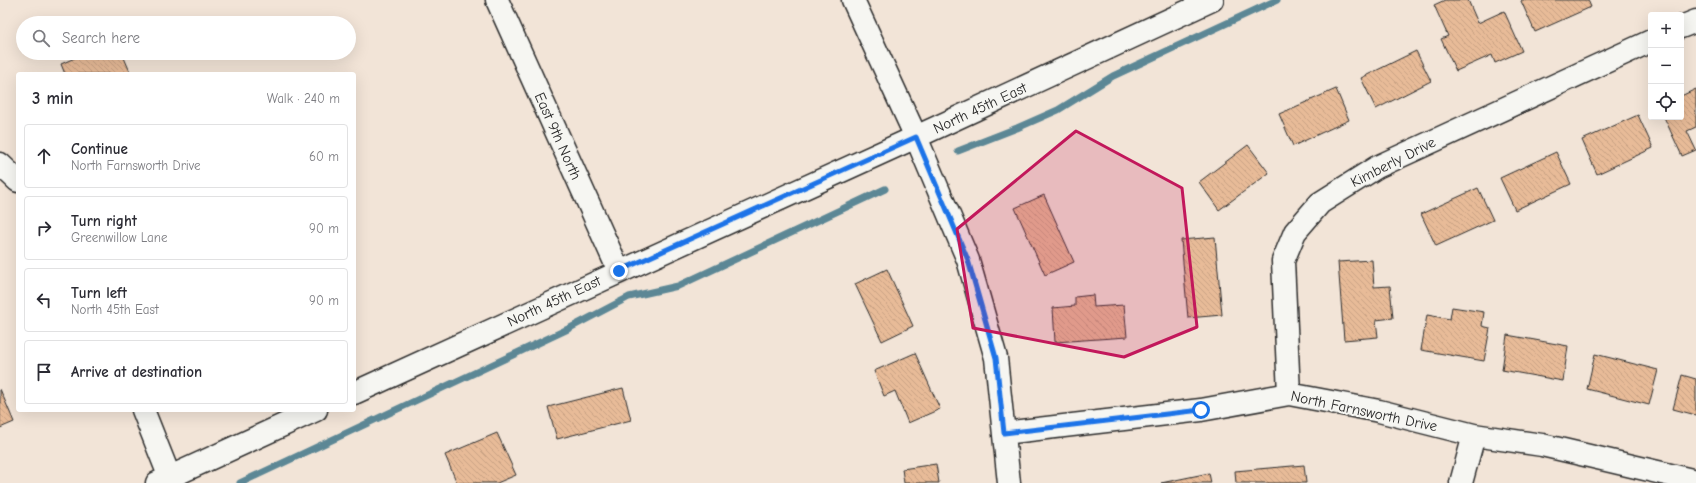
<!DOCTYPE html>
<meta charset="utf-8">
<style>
body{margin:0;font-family:"Comic Neue",sans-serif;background:#f7f7f7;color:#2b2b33}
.controls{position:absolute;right:12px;top:12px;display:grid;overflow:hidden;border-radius:4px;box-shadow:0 4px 16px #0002}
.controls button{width:36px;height:36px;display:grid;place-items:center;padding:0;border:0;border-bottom:1px solid #e1e1e2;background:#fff;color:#2b2b33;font:20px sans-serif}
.stop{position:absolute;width:12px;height:12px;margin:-9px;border:3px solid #1a73e8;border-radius:50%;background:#fff}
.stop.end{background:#1a73e8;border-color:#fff;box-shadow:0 1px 4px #0008}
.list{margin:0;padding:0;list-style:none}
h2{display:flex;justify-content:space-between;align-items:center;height:52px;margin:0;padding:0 16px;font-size:17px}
h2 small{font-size:13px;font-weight:400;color:#7c7c81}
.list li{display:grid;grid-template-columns:26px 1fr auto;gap:12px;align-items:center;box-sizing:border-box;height:64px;margin:0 8px 8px;padding:0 8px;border:1px solid #e1e1e2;border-radius:4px}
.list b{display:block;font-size:15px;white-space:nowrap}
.list p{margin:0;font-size:13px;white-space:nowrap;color:#7c7c81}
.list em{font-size:13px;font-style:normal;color:#7c7c81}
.icon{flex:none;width:22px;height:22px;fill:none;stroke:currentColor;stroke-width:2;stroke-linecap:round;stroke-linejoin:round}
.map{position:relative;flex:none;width:1696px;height:483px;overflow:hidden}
.search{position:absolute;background:#fff;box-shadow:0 4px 16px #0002;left:16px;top:16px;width:340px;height:44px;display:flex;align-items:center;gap:10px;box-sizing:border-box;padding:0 14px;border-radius:22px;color:#7c7c81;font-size:15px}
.panel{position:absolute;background:#fff;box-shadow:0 4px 16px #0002;left:16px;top:72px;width:340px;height:340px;border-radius:4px}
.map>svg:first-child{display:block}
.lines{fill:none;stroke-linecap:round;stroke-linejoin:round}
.stream{stroke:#5b8795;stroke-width:7}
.building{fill:url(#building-back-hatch);stroke:#2b2b2b}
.minor-casing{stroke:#2b2b2b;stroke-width:25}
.secondary-casing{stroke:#2b2b2b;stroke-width:25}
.minor{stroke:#f6f6f2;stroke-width:22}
.secondary{stroke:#f6f6f2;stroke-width:22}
.route{stroke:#1a73e8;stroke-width:5}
.marked{fill:#c2185b;fill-opacity:0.2;stroke:#c2185b;stroke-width:3;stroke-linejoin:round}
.labels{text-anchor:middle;stroke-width:4;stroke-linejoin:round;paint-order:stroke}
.street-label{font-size:15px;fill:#2b2b2b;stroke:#f6f6f2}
</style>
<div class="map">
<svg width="1696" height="483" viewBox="0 0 1696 483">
<defs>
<pattern id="building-back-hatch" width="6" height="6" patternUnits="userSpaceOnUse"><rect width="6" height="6" fill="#e8bb98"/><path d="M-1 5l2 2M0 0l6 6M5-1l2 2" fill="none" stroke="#c7a183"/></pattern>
</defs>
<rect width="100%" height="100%" fill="#f2e4d7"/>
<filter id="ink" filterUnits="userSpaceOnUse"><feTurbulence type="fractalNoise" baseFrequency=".025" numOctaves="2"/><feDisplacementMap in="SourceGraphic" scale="8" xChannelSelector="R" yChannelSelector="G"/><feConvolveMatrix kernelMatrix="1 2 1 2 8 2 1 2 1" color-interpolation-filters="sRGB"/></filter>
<g filter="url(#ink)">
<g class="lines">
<path class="stream" d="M 958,151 L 1017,128 L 1058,110 L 1113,76 L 1277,0
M 240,483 L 568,329 L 629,297 L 678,286 L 885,189"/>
</g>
<path class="building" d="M 1445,0 L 1468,0 L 1478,23 L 1504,11 L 1522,51 L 1495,63 L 1492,55 L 1456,71 L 1441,39 L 1448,36 L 1434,5 Z
M 1522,0 L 1588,0 L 1591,7 L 1535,32 L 1521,1 Z
M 1416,51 L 1431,81 L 1376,109 L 1361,78 Z
M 86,53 L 122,53 L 131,74 L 65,74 L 61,64 Z
M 1336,89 L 1349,120 L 1293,146 L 1279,114 Z
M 1696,89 L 1696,127 L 1687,131 L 1696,150 L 1682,156 L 1664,117 L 1681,117 L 1681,96 Z
M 1638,115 L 1653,148 L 1597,174 L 1582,140 Z
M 1248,145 L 1269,173 L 1219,210 L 1199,182 Z
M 1556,152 L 1571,184 L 1515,210 L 1500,178 Z
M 1478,188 L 1493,220 L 1436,246 L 1421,214 Z
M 1044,195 L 1074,262 L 1045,275 L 1015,208 Z
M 1215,237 L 1222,315 L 1188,318 L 1181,240 Z
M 1372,260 L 1374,287 L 1390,286 L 1393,318 L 1376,320 L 1378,337 L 1344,340 L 1338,262 Z
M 887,269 L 913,326 L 882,341 L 855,284 Z
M 1093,295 L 1094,307 L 1124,305 L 1127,337 L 1055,342 L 1053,308 L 1075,306 L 1075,297 Z
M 1452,307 L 1484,312 L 1482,326 L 1490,328 L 1484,361 L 1421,350 L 1427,315 L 1450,319 Z
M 1507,335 L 1568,346 L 1563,381 L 1502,370 Z
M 915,353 L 940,409 L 908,423 L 895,391 L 884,396 L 874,371 Z
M 1595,354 L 1658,370 L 1649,405 L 1587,389 Z
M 1682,375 L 1696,379 L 1696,415 L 1673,409 Z
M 623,388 L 631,420 L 557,439 L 548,407 Z
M 0,389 L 14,422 L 0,428 Z
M 497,433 L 516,475 L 497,483 L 457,483 L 445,455 Z
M 936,464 L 939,483 L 904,483 L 902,469 Z
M 1304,465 L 1306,483 L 1236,483 L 1235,471 Z
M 1209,473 L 1211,483 L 1161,483 Z"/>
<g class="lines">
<defs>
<path id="minor" d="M 497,0 L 619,271
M 853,0 L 916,137 L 968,260 L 996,358 L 1009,483
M 1681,27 L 1696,21
M 0,164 L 18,181
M 1289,394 L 1283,261 L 1295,232 L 1320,203 L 1377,167 L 1651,41
M 143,410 L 172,483
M 1004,433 L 1201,410 L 1289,394 L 1379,411 L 1474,435 L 1542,445 L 1696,481
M 1461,483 L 1474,435"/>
<path id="secondary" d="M 354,393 L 916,137 L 1212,0
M 157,483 L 316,410"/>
</defs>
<use href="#minor" class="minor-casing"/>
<use href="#secondary" class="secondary-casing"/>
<use href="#minor" class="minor"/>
<use href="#secondary" class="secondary"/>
</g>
</g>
<g class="lines" filter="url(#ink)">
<path class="route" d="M 619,271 L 916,137 L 968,260 L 996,358 L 1004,433 L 1201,410"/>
</g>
<path class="marked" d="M 1076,131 L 1182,188 L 1197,327 L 1124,357 L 973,328 L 957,229 Z"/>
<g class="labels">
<g class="street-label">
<text transform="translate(980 108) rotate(-25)" y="5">North 45th East</text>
<text transform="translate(558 136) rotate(66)" y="5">East 9th North</text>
<text transform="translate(1393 162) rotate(-27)" y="5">Kimberly Drive</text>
<text transform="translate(554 301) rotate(-25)" y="5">North 45th East</text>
<text transform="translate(1364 411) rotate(12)" y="5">North Farnsworth Drive</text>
</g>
</g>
</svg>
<div class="controls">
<button>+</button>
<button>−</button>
<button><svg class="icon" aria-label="locate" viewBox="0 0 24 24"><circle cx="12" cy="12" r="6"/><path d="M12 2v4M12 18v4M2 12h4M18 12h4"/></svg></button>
</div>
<div class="stop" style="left:1201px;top:410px"></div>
<div class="stop end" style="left:619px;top:271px"></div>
<div class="search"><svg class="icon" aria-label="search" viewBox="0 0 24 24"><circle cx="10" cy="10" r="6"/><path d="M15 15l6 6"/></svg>Search here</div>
<section class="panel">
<h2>3 min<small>Walk · 240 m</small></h2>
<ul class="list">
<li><svg class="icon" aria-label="ahead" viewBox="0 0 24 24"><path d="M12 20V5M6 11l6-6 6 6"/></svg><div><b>Continue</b><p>North Farnsworth Drive</p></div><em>60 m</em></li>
<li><svg class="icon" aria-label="right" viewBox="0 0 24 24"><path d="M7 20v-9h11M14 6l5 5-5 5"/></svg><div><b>Turn right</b><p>Greenwillow Lane</p></div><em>90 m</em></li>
<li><svg class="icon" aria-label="left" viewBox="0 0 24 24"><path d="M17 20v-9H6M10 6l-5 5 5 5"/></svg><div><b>Turn left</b><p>North 45th East</p></div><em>90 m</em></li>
<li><svg class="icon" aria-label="arrive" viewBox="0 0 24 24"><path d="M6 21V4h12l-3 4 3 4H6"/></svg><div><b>Arrive at destination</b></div></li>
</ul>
</section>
</div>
